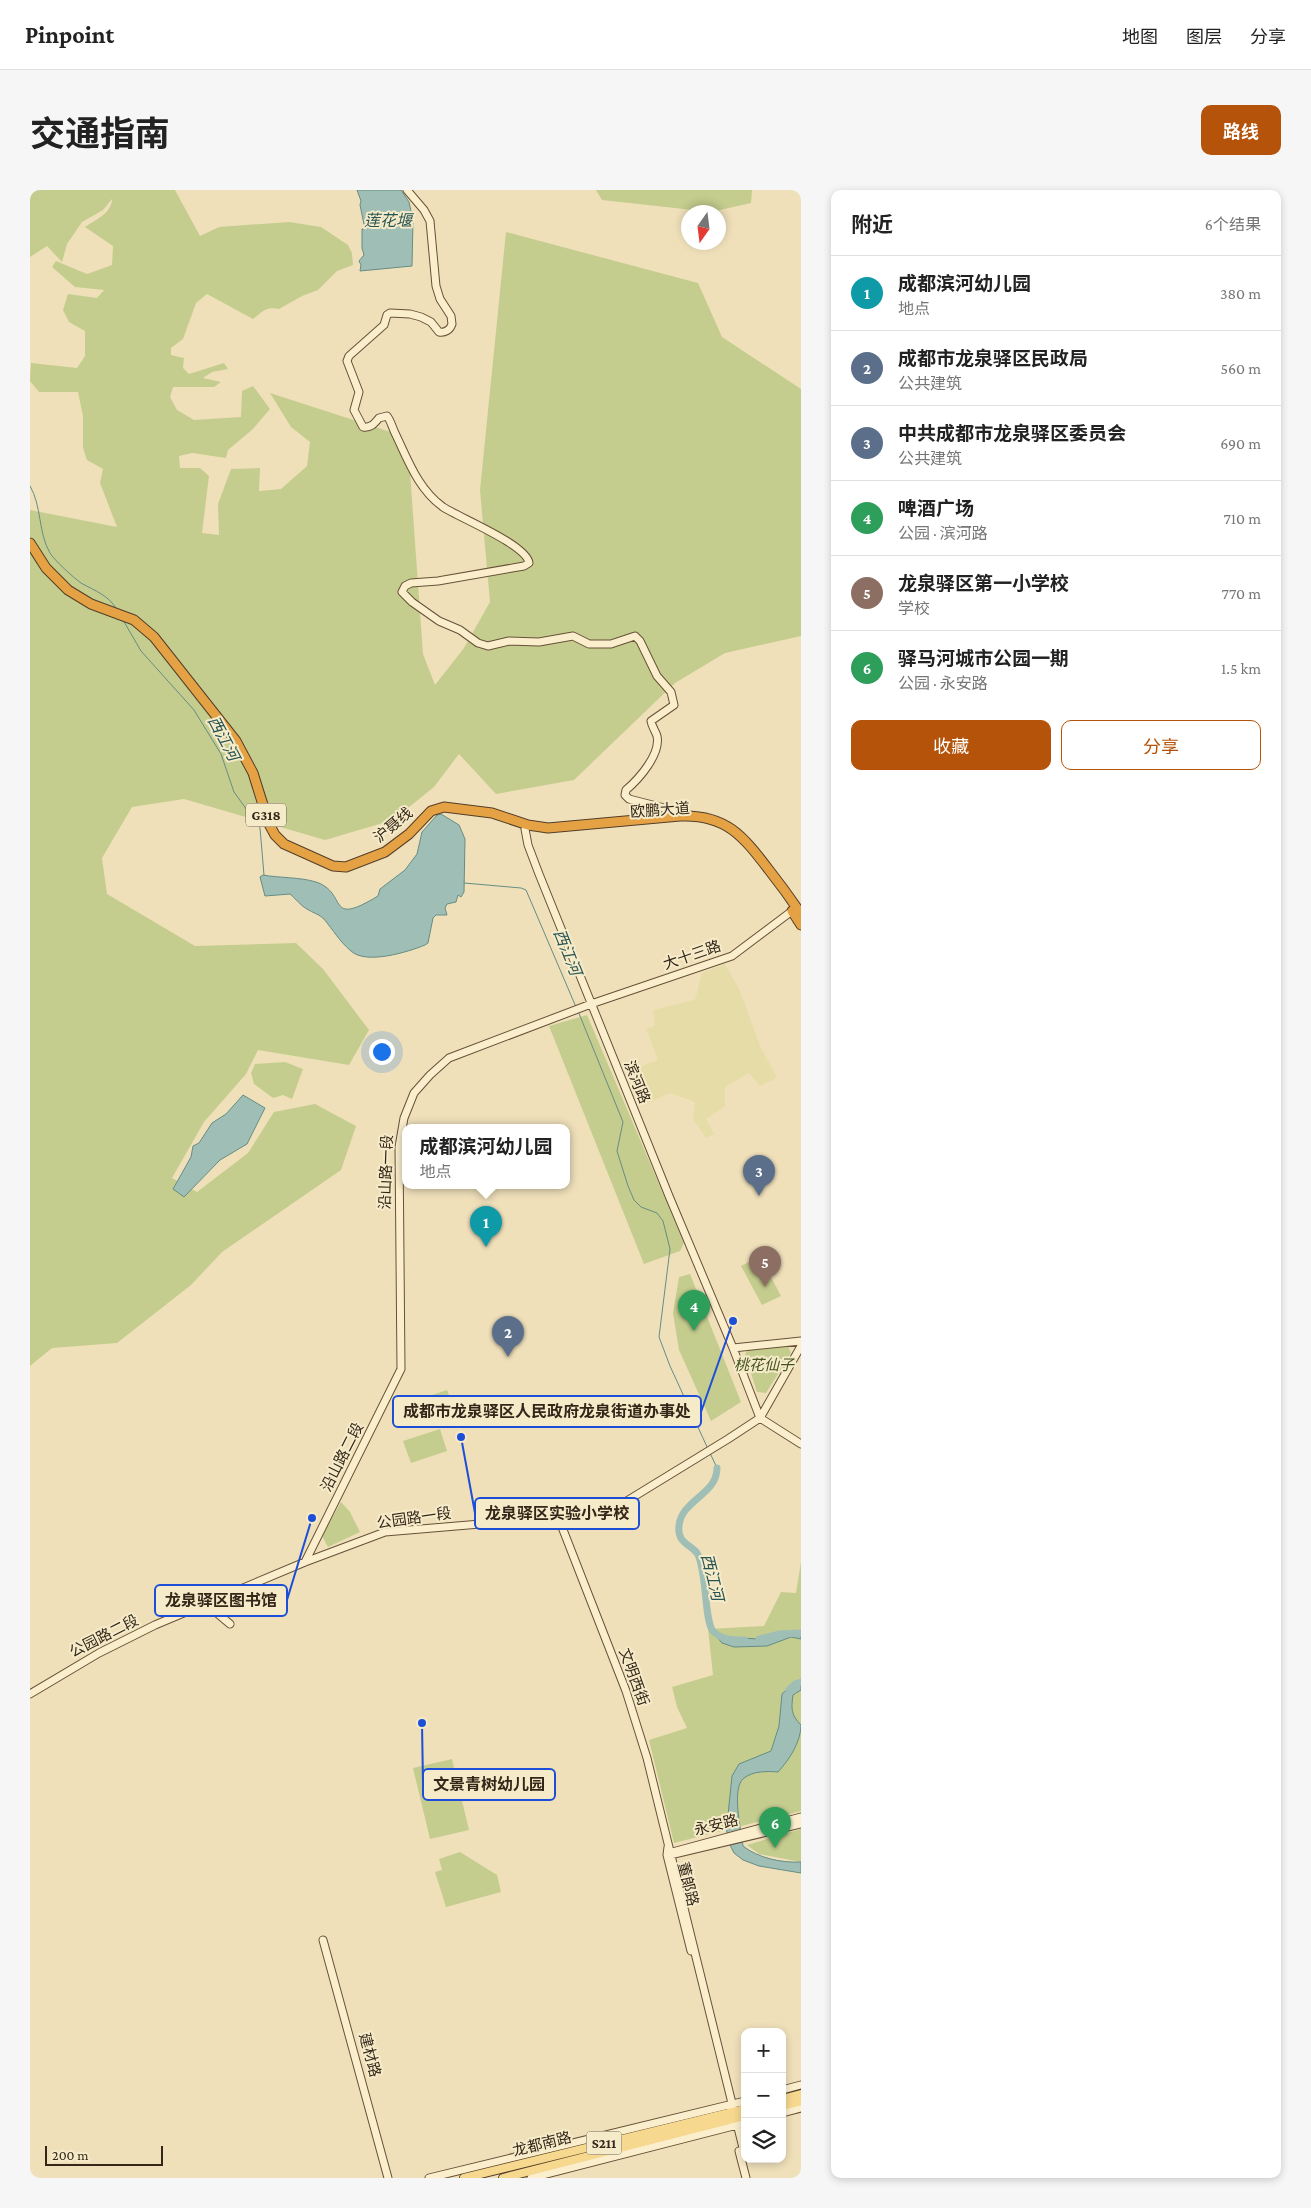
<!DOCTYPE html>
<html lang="zh">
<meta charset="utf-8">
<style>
body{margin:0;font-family:"Crimson Pro","Noto Sans SC",serif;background:#f6f6f6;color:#222}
.controls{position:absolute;right:15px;bottom:15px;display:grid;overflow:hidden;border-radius:10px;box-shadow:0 2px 8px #0003}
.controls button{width:45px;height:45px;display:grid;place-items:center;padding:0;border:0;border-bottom:1px solid #e0e0e0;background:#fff;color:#222;font:25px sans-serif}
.compass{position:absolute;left:651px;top:15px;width:45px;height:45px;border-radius:50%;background:#fff;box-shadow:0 2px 8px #0003;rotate:194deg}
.scale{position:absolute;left:15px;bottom:12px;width:118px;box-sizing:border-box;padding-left:5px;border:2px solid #34271a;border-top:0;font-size:14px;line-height:18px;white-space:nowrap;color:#34271a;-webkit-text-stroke:4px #f6ebc9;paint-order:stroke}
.you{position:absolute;left:351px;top:861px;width:18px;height:18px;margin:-12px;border:4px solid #fff;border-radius:50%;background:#1a73e8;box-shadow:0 0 0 8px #1a73e833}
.badge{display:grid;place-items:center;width:32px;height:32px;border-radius:50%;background:#b45309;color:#fff;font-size:16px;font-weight:700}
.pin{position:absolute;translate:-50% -41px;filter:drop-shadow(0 1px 2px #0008)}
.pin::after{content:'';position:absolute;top:26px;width:18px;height:15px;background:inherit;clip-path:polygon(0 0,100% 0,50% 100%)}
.popup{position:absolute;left:372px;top:934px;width:168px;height:65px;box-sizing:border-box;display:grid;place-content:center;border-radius:10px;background:#fff;filter:drop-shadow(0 1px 4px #0005);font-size:16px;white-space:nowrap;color:#767676}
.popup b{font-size:19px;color:#222}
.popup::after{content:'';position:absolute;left:50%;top:100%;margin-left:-10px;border:10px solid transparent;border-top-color:#fff}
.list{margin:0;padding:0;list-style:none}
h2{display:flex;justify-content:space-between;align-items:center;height:65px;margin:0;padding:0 20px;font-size:21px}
h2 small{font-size:16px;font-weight:400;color:#767676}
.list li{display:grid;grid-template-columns:32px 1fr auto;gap:15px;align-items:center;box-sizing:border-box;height:75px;padding:0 20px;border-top:1px solid #e0e0e0}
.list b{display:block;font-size:19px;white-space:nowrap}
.list p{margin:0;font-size:16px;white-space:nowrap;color:#767676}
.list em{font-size:16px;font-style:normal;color:#767676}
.actions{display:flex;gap:10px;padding:15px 20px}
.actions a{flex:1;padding:11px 0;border:1px solid #b45309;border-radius:10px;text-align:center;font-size:18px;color:#b45309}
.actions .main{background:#b45309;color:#fff}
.icon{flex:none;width:28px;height:28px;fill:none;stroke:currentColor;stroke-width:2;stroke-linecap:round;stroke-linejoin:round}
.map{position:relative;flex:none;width:771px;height:1988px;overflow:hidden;border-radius:10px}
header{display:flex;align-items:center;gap:30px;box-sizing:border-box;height:70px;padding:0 25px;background:#fff;border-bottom:1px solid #e0e0e0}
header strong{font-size:24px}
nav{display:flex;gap:28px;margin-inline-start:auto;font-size:18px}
.intro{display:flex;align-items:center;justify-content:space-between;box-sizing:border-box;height:120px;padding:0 30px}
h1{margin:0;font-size:35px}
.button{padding:12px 22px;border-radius:10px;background:#b45309;color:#fff;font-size:18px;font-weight:700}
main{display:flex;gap:30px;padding:0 30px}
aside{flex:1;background:#fff;border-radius:10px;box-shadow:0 2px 8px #0003}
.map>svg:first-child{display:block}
.farmland{fill:#e5dca7}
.green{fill:#c4cd8e}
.water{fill:#9fbfb6;stroke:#668c84}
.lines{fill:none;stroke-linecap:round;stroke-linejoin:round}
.stream{stroke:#668c84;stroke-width:1}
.river{stroke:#9fbfb6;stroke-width:7}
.secondary-casing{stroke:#675137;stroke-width:9}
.primary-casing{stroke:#533e29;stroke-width:10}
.highway-casing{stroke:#533e29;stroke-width:11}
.secondary{stroke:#faeecd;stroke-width:7}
.primary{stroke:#f6d88e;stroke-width:8}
.highway{stroke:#e5a244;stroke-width:9}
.labels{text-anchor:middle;stroke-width:4;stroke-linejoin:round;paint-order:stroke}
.shield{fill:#f6ebc9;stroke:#6e624e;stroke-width:1}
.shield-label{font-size:14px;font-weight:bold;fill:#34271a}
.street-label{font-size:15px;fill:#34271a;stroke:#f6ebc9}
.park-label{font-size:15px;font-style:italic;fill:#44521f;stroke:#f6ebc9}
.water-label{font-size:16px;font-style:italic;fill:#285553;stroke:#f6ebc9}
.leader{fill:none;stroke:#1d4ed8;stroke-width:2}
.callout-dot{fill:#1d4ed8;stroke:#f6ebc9;stroke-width:2}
.callout{fill:#f6ebc9;stroke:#1d4ed8;stroke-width:2}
.callout-label{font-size:16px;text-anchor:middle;font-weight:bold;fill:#34271a}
</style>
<header>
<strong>Pinpoint</strong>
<nav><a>地图</a><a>图层</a><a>分享</a></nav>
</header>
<div class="intro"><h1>交通指南</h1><a class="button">路线</a></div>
<main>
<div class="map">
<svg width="771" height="1988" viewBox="0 0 771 1988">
<rect width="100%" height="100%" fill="#efe0ba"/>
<path class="farmland" d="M 695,774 L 710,801 L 730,856 L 747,888 L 730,896 L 719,883 L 695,897 L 695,916 L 676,929 L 684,944 L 676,948 L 663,929 L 665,912 L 640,903 L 618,913 L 612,903 L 617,901 L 607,878 L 628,870 L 616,839 L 625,836 L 623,820 L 665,810 L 672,783 Z"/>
<path class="green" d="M 0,0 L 145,0 L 170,46 L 189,37 L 259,32 L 291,37 L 318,55 L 322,63 L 323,75 L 307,81 L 288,100 L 272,106 L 249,119 C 236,116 232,122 223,129 L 177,104 L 166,113 L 153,149 L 141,158 L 141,165 L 154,168 L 153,178 L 159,184 L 194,173 L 198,179 L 182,182 L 173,188 L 191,192 L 184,197 L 143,197 L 140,207 L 147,220 L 164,230 L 211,227 L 212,201 L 223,196 L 240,219 L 223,239 L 198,260 L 196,268 L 162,263 L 149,266 L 150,278 L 170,278 L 179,286 L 172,343 L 189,345 L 188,314 L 201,279 L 230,278 L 229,301 L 251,299 L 277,276 L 280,252 L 261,237 L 240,203 L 370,245 L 380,282 L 393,464 L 405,495 L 434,458 L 460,412 L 450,300 L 476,42 L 668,93 L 692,147 L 771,199 L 771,446 L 695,463 L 645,493 L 544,590 L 466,604 L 429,564 L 404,597 L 363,630 L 295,650 L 154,609 L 102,617 L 72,668 L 77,704 L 165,756 L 266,753 L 293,779 L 339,840 L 319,875 L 228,860 L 216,884 L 174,932 L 142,988 L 167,1002 L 218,963 L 244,922 L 285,914 L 326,936 L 311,980 L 192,1062 L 161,1095 L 87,1153 L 22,1158 L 0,1176 L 0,320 L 87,337 L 70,293 L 73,279 L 57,270 L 53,258 L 53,226 L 48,202 L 9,202 L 0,191 L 1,173 L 47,178 L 55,166 L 55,141 L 39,132 L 33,120 L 38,104 L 67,108 L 74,100 L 45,97 L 22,77 L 26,71 L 57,84 L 82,75 L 83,56 L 55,37 C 65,30 82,23 82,9 L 73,20 L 52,32 L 37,54 L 32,72 L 17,56 L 0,67 Z
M 566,0 L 722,0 L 721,13 L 681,22 L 572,10 Z
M 557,825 L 654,1053 L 650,1061 L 614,1074 L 519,836 Z
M 255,872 L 273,879 L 262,909 L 253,905 L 243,908 L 224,894 L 221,883 L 225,874 Z
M 730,1066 L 751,1106 L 732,1115 L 711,1076 Z
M 660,1084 L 711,1212 L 681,1231 L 649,1160 L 643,1123 L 649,1087 Z
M 758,1156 L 761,1163 L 736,1203 L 727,1202 L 715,1164 L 718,1160 Z
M 417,1200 L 424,1218 L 400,1226 L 393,1208 Z
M 410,1239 L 417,1261 L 381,1273 L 373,1251 Z
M 311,1312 L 320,1322 L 330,1342 L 298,1357 L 292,1346 Z
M 771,1372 L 771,1621 L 644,1653 L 619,1550 L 657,1538 L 647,1517 L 642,1497 L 683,1485 L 678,1439 L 734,1436 L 751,1402 L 766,1403 Z
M 422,1569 L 439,1640 L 400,1649 L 383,1578 Z
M 771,1639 L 771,1672 L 729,1664 L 717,1655 Z
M 430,1662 L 467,1685 L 471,1702 L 416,1717 L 405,1682 L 412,1680 L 409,1669 Z"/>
<path class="water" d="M 327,0 L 371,0 L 379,12 L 383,30 L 382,76 L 330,81 L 331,75 L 329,71 L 334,65 L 332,58 L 332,39 L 335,39 L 330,15 L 331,11 Z
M 411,624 L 429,635 L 435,649 L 434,702 L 431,707 L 428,705 L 426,712 L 417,714 L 415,718 L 417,725 L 406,725 L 403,728 L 398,753 L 395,755 C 378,762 336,775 321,761 C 310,752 303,740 294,729 C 289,724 283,723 277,719 C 271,716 266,709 260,704 L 235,706 L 230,687 L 233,685 C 249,688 270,687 286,692 C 319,703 295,738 348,706 L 350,699 L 375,680 L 387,664 L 392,642 L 407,625 Z
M 213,905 L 235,918 L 217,954 L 190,970 L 154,1007 L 143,999 L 161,967 L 163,956 L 169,953 L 182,933 L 196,924 Z
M 771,1442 L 771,1449 L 761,1447 L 737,1456 L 704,1457 L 692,1453 L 687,1447 L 704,1451 L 712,1448 L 728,1449 Z
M 771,1493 L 771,1500 L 763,1505 C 761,1519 761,1525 771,1535 C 771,1552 759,1570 748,1582 C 737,1581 723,1581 714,1588 C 701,1598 711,1640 713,1656 C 728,1668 751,1673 771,1672 L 771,1683 L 729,1676 L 713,1670 L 704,1663 L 698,1651 L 696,1635 L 698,1625 L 702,1586 L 709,1574 L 741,1561 L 749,1536 L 752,1504 L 761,1496 Z"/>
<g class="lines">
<path class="stream" d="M 0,296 C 12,316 8,343 20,363 C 24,370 44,388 51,393 C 65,401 79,405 87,420
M 93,430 L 111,461 L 164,520 L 191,564 L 204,602 L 230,638 L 234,685
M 434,693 L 491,698 L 496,700 L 546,817
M 548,821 L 593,932 L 587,961 L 598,996 L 604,1010 L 611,1017 L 627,1023 L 633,1031 L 640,1059 L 629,1147 L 640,1176 L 678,1259
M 680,1263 L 687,1278"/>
<path class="river" d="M 687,1278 C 687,1305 651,1310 649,1336 C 647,1353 660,1354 667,1363 C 677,1379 674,1431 683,1441 C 691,1450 704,1450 715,1450
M 729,1449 L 750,1444 L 771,1443
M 759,1500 L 765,1494 L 771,1492"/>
<defs>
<path id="secondary" d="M 377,0 L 394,20 L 400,31 L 406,96 L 410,109 L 421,126 L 422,134 C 420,140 415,143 409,142 L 401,132 L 391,127 L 380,124 L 360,123 L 357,125 L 354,135 L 319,166 L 317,171 L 329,202 L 324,220 L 333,237 C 341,238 344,234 349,228 L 357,226 C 361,231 362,237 365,243 C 378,270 388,299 413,317 C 430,328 497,355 499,373 L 494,376 L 408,391 L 381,393 L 375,396 L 372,402 L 382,412 L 409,431 L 430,440 L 448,453 L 458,456 L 479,451 L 509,452 L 543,446 L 559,454 L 581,454 L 605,446 L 610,451 L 627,486 L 641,502 L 644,515 L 621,531 C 622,537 625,540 627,546 C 631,564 609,589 596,600 L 595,605 L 599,609 L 650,622 L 652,626
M 498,635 L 495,639 L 498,655 L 509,684 L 639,1006 L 703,1158 L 730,1228
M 703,1158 L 771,1151
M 730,1228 L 771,1254
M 530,1332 L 596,1501 L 617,1568 L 715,1966
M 275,1372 L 371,1179 L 369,957 L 374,928 L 384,903 L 400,885 L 419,868 L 561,814 L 702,766 L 762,721
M 173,1416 L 181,1418 L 200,1434
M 0,1504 L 69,1463 L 125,1435 L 275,1372 L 355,1342 L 510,1329 L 530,1332 L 569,1328 L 698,1249 L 730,1228 L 771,1156
M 638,1657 L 637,1665 L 661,1761
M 639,1663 L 771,1627
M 640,1665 L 771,1634
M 293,1750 L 358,1988
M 752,1900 L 771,1895
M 752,1923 L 771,1918
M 709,1961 L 716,1988
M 399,1988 L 715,1911
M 501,1988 L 715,1933"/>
<path id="primary" d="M 752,1909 L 771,1904
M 752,1916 L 771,1911
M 434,1988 L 715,1919
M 473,1988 L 715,1926"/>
<path id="highway" d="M 0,353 L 16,378 L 38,400 L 61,414 L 104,430 L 124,447 L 206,551 L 223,583 L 239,634 L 245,645 L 254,654 L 303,676 L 316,677 L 355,662 L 379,644 L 401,621 L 414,617 L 462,623 L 498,635 L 518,638 L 650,626 C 696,624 713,646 739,680 C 750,694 761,709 771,724
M 762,721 L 771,735"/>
</defs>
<use href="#secondary" class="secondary-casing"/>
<use href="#primary" class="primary-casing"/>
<use href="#highway" class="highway-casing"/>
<use href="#secondary" class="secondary"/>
<use href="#primary" class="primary"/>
<use href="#highway" class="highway"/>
</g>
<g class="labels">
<g class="shield">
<rect x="216" y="613.5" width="40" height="23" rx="4"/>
<rect x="556.5" y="1941.5" width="35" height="23" rx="4"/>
</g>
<g class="shield-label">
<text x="236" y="630">G318</text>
<text x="574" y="1958">S211</text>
</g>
<g class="street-label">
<text transform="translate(630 620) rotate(-4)" y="5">欧鹏大道</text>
<text transform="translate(363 635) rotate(-40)" y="5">沪聂线</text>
<text transform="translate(662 765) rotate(-19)" y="5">大十三路</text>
<text transform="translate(607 892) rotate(68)" y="5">滨河路</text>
<text transform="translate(356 982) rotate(-88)" y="5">沿山路一段</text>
<text transform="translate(312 1267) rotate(-63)" y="5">沿山路二段</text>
<text transform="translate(384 1328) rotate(-8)" y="5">公园路一段</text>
<text transform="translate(74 1446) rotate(-27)" y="5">公园路二段</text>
<text transform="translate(604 1487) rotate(70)" y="5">文明西街</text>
<text transform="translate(686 1635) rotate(-14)" y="5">永安路</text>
<text transform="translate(658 1694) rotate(76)" y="5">董郞路</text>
<text transform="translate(340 1865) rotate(75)" y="5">建材路</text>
<text transform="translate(512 1954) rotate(-14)" y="5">龙都南路</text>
</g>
<g class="park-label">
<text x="734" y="1180">桃花仙子</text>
</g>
<g class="water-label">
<text x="358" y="36">莲花堰</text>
<text transform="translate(194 548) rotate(62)" y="6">西江河</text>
<text transform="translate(538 762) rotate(68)" y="6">西江河</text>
<text transform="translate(683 1387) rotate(76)" y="6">西江河</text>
</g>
</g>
<path class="leader" d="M703 1131L671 1222M431 1247L445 1323M282 1328L257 1410M392 1533L393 1594"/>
<g class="callout-dot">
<circle cx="703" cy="1131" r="5"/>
<circle cx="431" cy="1247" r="5"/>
<circle cx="282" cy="1328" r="5"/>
<circle cx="392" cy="1533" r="5"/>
</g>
<g class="callout">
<rect x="363" y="1206" width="308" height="31" rx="5"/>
<rect x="445" y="1308" width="164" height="31" rx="5"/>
<rect x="125" y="1395" width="132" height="31" rx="5"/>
<rect x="393" y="1579" width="132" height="31" rx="5"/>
</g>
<g class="callout-label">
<text x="517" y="1227">成都市龙泉驿区人民政府龙泉街道办事处</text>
<text x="527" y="1329">龙泉驿区实验小学校</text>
<text x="191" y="1416">龙泉驿区图书馆</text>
<text x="459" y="1600">文景青树幼儿园</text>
</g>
</svg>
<div class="controls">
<button>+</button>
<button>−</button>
<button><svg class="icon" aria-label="layers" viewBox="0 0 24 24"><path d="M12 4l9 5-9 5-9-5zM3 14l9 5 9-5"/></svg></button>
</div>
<svg class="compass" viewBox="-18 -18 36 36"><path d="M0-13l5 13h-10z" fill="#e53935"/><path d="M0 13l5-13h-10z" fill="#767676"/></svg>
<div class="scale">200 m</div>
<div class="you"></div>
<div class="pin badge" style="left:456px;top:1057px;background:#0f9aa8">1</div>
<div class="popup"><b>成都滨河幼儿园</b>地点</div>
<div class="pin badge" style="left:478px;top:1167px;background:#5c6f8a">2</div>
<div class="pin badge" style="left:729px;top:1006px;background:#5c6f8a">3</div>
<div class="pin badge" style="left:664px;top:1141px;background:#2e9e5b">4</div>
<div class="pin badge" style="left:735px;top:1097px;background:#8d6e63">5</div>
<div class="pin badge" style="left:745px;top:1658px;background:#2e9e5b">6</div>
</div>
<aside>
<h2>附近<small>6个结果</small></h2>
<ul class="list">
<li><span class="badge" style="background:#0f9aa8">1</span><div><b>成都滨河幼儿园</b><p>地点</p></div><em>380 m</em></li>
<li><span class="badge" style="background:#5c6f8a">2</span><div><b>成都市龙泉驿区民政局</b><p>公共建筑</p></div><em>560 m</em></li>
<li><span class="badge" style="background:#5c6f8a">3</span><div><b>中共成都市龙泉驿区委员会</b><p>公共建筑</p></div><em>690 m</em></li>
<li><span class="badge" style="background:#2e9e5b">4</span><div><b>啤酒广场</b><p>公园 · 滨河路</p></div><em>710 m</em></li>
<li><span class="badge" style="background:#8d6e63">5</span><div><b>龙泉驿区第一小学校</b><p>学校</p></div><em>770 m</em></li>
<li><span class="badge" style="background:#2e9e5b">6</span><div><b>驿马河城市公园一期</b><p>公园 · 永安路</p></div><em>1.5 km</em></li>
</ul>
<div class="actions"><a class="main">收藏</a><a>分享</a></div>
</aside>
</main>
